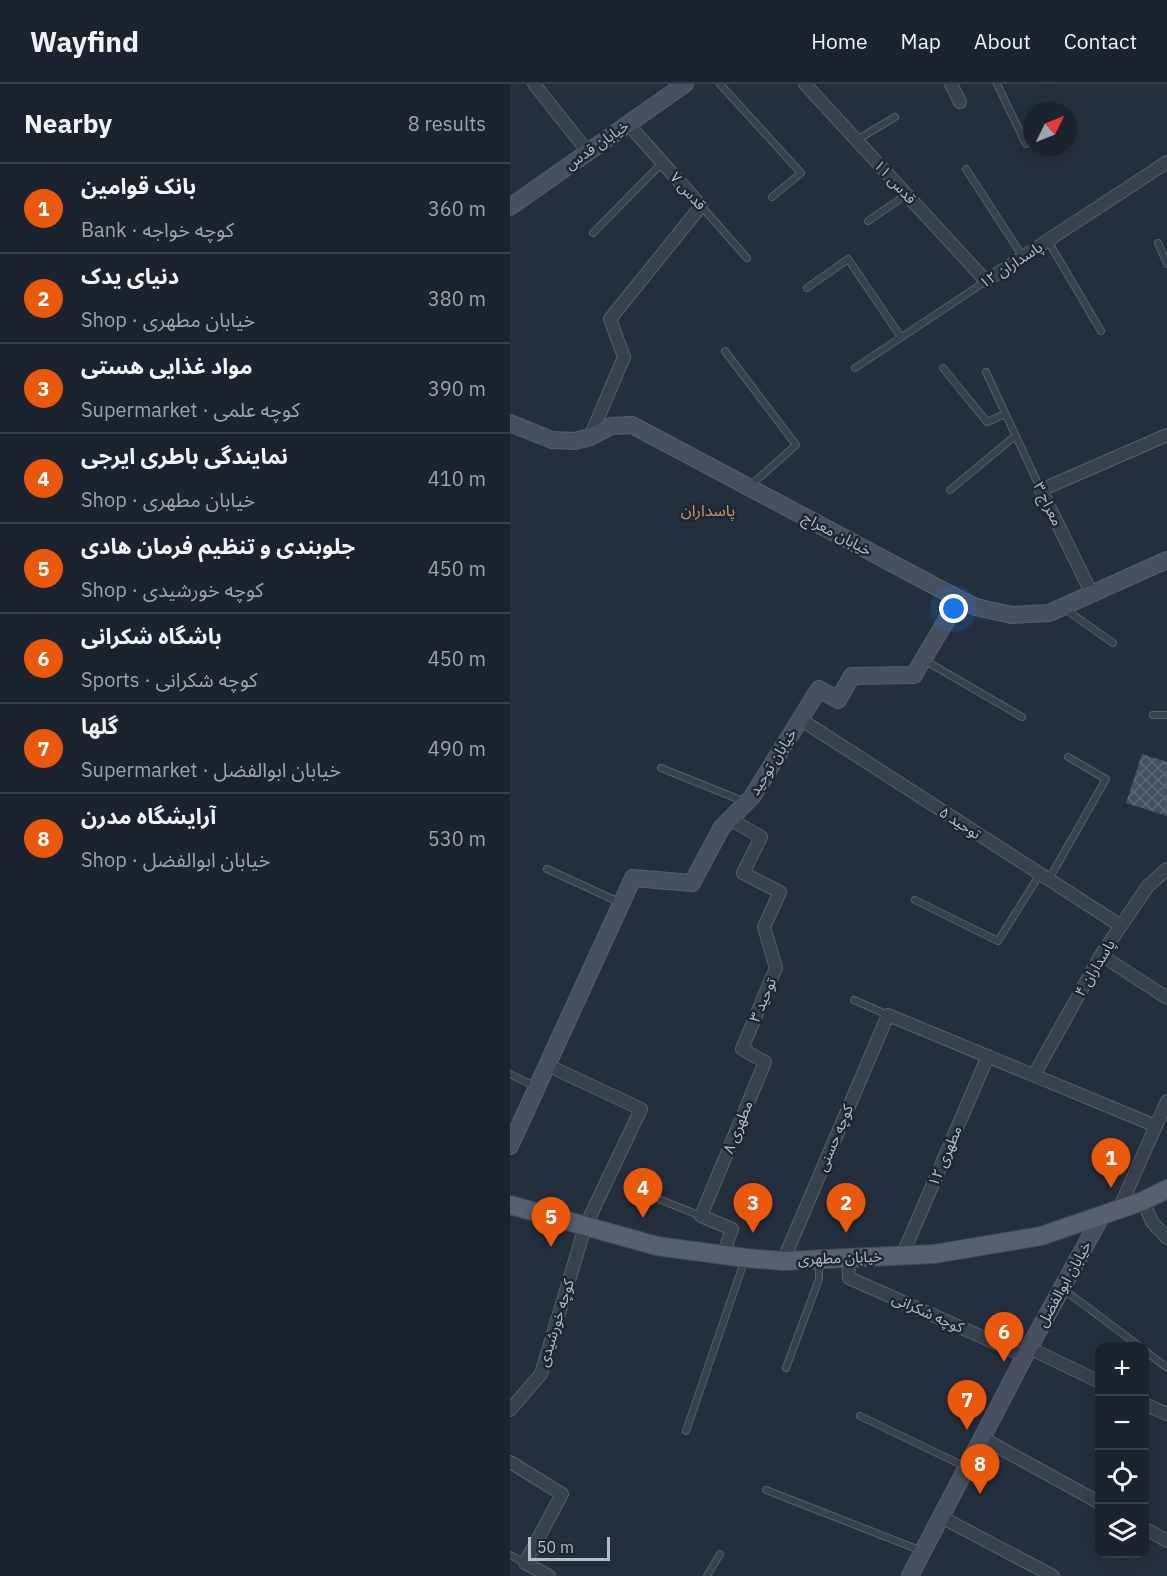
<!DOCTYPE html>
<meta charset="utf-8">
<style>
body{margin:0;font-family:"IBM Plex Sans","Noto Sans Arabic",sans-serif;background:#242b36;color:#f1f3f6}
.controls{position:absolute;right:18px;bottom:18px;display:grid;overflow:hidden;border-radius:12px;box-shadow:0 6px 24px #0002}
.controls button{width:54px;height:54px;display:grid;place-items:center;padding:0;border:0;border-bottom:2px solid #39404a;background:#1b232e;color:#f1f3f6;font:30px sans-serif}
.compass{position:absolute;left:513px;top:18px;width:54px;height:54px;border-radius:50%;background:#1b232e;box-shadow:0 6px 24px #0002;rotate:47deg}
.scale{position:absolute;left:18px;bottom:15px;width:82px;box-sizing:border-box;padding-left:6px;border:3px solid #b4bcc9;border-top:0;font-size:16px;line-height:21px;white-space:nowrap;color:#b4bcc9;-webkit-text-stroke:4px #1d2633;paint-order:stroke}
.you{position:absolute;left:444px;top:525px;width:21px;height:21px;margin:-15px;border:4px solid #fff;border-radius:50%;background:#1a73e8;box-shadow:0 0 0 9px #1a73e833}
.badge{display:grid;place-items:center;width:39px;height:39px;border-radius:50%;background:#ea580c;color:#fff;font-size:20px;font-weight:700}
.pin{position:absolute;translate:-50% -50px;filter:drop-shadow(0 2px 3px #0008)}
.pin::after{content:'';position:absolute;top:32px;width:21px;height:18px;background:inherit;clip-path:polygon(0 0,100% 0,50% 100%)}
.list{margin:0;padding:0;list-style:none}
h2{display:flex;justify-content:space-between;align-items:center;height:78px;margin:0;padding:0 24px;font-size:26px}
h2 small{font-size:20px;font-weight:400;color:#a0a4aa}
.list li{display:grid;grid-template-columns:39px 1fr auto;gap:18px;align-items:center;box-sizing:border-box;height:90px;padding:0 24px;border-top:2px solid #39404a}
.list b{display:block;font-size:22px;white-space:nowrap}
.list p{margin:0;font-size:20px;white-space:nowrap;color:#a0a4aa}
.list em{font-size:20px;font-style:normal;color:#a0a4aa}
.icon{flex:none;width:33px;height:33px;fill:none;stroke:currentColor;stroke-width:2;stroke-linecap:round;stroke-linejoin:round}
.map{position:relative;flex:none;width:657px;height:1492px;overflow:hidden}
header{display:flex;align-items:center;gap:36px;box-sizing:border-box;height:84px;padding:0 30px;background:#1b232e;border-bottom:2px solid #39404a}
header strong{font-size:28px}
nav{display:flex;gap:33px;margin-inline-start:auto;font-size:21px}
main{display:flex}
aside{flex:1;background:#1b232e}
.map>svg:first-child{display:block}
.building{fill:url(#building-cross-hatch)}
.lines{fill:none;stroke-linecap:round;stroke-linejoin:round}
.lane-casing{stroke:#565f6c;stroke-width:8}
.street-casing{stroke:#565f6c;stroke-width:14}
.secondary-casing{stroke:#565f6c;stroke-width:18}
.primary-casing{stroke:#414a57;stroke-width:20}
.lane{stroke:#38414e;stroke-width:6}
.street{stroke:#38414e;stroke-width:12}
.secondary{stroke:#465061;stroke-width:16}
.primary{stroke:#56606e;stroke-width:18}
.labels{text-anchor:middle;stroke-width:5;stroke-linejoin:round;paint-order:stroke}
.street-label{font-size:15px;fill:#b4bcc9;stroke:#1d2633}
.neighbourhood-label{font-size:16px;fill:#d59563;stroke:#1d2633}
</style>
<header>
<strong>Wayfind</strong>
<nav><a>Home</a><a>Map</a><a>About</a><a>Contact</a></nav>
</header>
<main>
<aside>
<h2>Nearby<small>8 results</small></h2>
<ul class="list">
<li><span class="badge">1</span><div><b>بانک قوامین</b><p>Bank · کوچه خواجه</p></div><em>360 m</em></li>
<li><span class="badge">2</span><div><b>دنیای یدک</b><p>Shop · خیابان مطهری</p></div><em>380 m</em></li>
<li><span class="badge">3</span><div><b>مواد غذایی هستی</b><p>Supermarket · کوچه علمی</p></div><em>390 m</em></li>
<li><span class="badge">4</span><div><b>نمایندگی باطری ایرجی</b><p>Shop · خیابان مطهری</p></div><em>410 m</em></li>
<li><span class="badge">5</span><div><b>جلوبندی و تنظیم فرمان هادی</b><p>Shop · کوچه خورشیدی</p></div><em>450 m</em></li>
<li><span class="badge">6</span><div><b>باشگاه شکرانی</b><p>Sports · کوچه شکرانی</p></div><em>450 m</em></li>
<li><span class="badge">7</span><div><b>گلها</b><p>Supermarket · خیابان ابوالفضل</p></div><em>490 m</em></li>
<li><span class="badge">8</span><div><b>آرایشگاه مدرن</b><p>Shop · خیابان ابوالفضل</p></div><em>530 m</em></li>
</ul>
</aside>
<div class="map">
<svg width="657" height="1492" viewBox="0 0 657 1492">
<defs>
<pattern id="building-cross-hatch" width="8" height="8" patternUnits="userSpaceOnUse" patternTransform="scale(1.5)"><rect width="8" height="8" fill="#455162"/><path d="M0 0l8 8M0 8l8-8" fill="none" stroke="#5d6877"/></pattern>
</defs>
<rect width="100%" height="100%" fill="#242f3e"/>
<path class="building" d="M 632,670 L 657,678 L 657,732 L 616,719 Z"/>
<g class="lines">
<defs>
<path id="lane" d="M 210,0 L 291,89 L 262,113
M 487,0 L 516,60
M 347,56 L 385,33
M 456,85 L 513,173
M 191,122 L 237,174
M 358,137 L 396,111
M 83,149 L 152,79
M 538,157 L 591,247
M 648,159 L 657,180
M 297,204 L 338,175 L 391,253
M 215,267 L 286,361 L 240,402
M 345,284 L 476,197
M 433,284 L 477,338 L 495,330
M 476,288 L 531,406
M 440,406 L 505,352
M 555,525 L 603,559
M 414,576 L 512,633
M 643,631 L 657,631
M 151,684 L 233,717
M 37,785 L 111,819
M 539,795 L 596,695 L 558,673
M 405,816 L 488,857 L 530,790
M 344,916 L 378,931
M 0,990 L 26,1003
M 151,1116 L 191,1132
M 553,1205 L 629,1262
M 634,1266 L 656,1283
M 276,1284 L 309,1195 L 309,1176
M 350,1332 L 456,1383
M 176,1347 L 235,1175
M 256,1406 L 412,1467
M 0,1471 L 15,1479
M 197,1492 L 210,1470"/>
<path id="street" d="M 24,0 L 78,68
M 295,0 L 476,197 L 657,78
M 441,0 L 450,18
M 80,353 L 114,273 L 100,235 L 191,122 L 118,40
M 582,510 L 531,406 L 657,351
M 290,635 L 611,842
M 591,871 L 657,914
M 524,991 L 591,871 L 638,802 L 657,785
M 633,1117 L 642,1138 L 657,1154
M 609,1125 L 657,1017
M 213,1171 L 222,1145 L 191,1132 L 255,978 L 232,965 L 266,884 L 254,843 L 270,808 L 233,789 L 251,753 L 220,735
M 392,1172 L 478,972
M 338,1174 L 339,1194 L 515,1272
M 273,1177 L 378,931 L 646,1042
M 519,1264 L 590,1298
M 634,1320 L 657,1330
M 0,1326 L 31,1290 L 75,1143 L 131,1025 L 37,981
M 472,1354 L 590,1419
M 0,1378 L 52,1410 L 15,1479 L 39,1492
M 431,1433 L 543,1492
M 634,1444 L 657,1457"/>
<path id="secondary" d="M 0,123 L 175,0
M 0,339 L 42,356 L 65,357 L 80,353 L 101,342 L 122,341 L 449,515 L 466,523 L 502,531 L 539,529 L 657,476
M 0,1062 L 123,794 L 182,799 L 212,743 L 242,713 L 309,605 L 328,616 L 342,592 L 404,591 L 449,515
M 400,1492 L 519,1264 L 592,1131"/>
<path id="primary" d="M 0,1121 L 147,1162 L 236,1174 L 273,1177 L 424,1170 L 531,1152 L 633,1117 L 657,1105"/>
</defs>
<use href="#lane" class="lane-casing"/>
<use href="#street" class="street-casing"/>
<use href="#secondary" class="secondary-casing"/>
<use href="#primary" class="primary-casing"/>
<use href="#lane" class="lane"/>
<use href="#street" class="street"/>
<use href="#secondary" class="secondary"/>
<use href="#primary" class="primary"/>
</g>
<g class="labels">
<g class="street-label">
<text transform="translate(87 61) rotate(-35)" y="5">خیابان قدس</text>
<text transform="translate(385 98) rotate(47)" y="5">قدس ۱۱</text>
<text transform="translate(178 107) rotate(48)" y="5">قدس ۷</text>
<text transform="translate(501 181) rotate(-33)" y="5">پاسداران ۱۲</text>
<text transform="translate(538 420) rotate(64)" y="5">معراج ۳</text>
<text transform="translate(327 450) rotate(28)" y="5">خیابان معراج</text>
<text transform="translate(263 678) rotate(-58)" y="5">خیابان توحید</text>
<text transform="translate(450 739) rotate(33)" y="5">توحید ۵</text>
<text transform="translate(585 884) rotate(-59)" y="5">پاسداران ۴</text>
<text transform="translate(253 916) rotate(-67)" y="5">توحید ۳</text>
<text transform="translate(228 1043) rotate(-68)" y="5">مطهری ۸</text>
<text transform="translate(325 1054) rotate(-67)" y="5">کوچه حسنی</text>
<text transform="translate(435 1072) rotate(-67)" y="5">مطهری ۱۲</text>
<text transform="translate(330 1174) rotate(-2)" y="5">خیابان مطهری</text>
<text transform="translate(554 1200) rotate(-61)" y="5">خیابان ابوالفضل</text>
<text transform="translate(418 1229) rotate(24)" y="5">کوچه شکرانی</text>
<text transform="translate(46 1239) rotate(-73)" y="5">کوچه خورشیدی</text>
</g>
<g class="neighbourhood-label">
<text x="198" y="432">پاسداران</text>
</g>
</g>
</svg>
<div class="controls">
<button>+</button>
<button>−</button>
<button><svg class="icon" aria-label="locate" viewBox="0 0 24 24"><circle cx="12" cy="12" r="6"/><path d="M12 2v4M12 18v4M2 12h4M18 12h4"/></svg></button>
<button><svg class="icon" aria-label="layers" viewBox="0 0 24 24"><path d="M12 4l9 5-9 5-9-5zM3 14l9 5 9-5"/></svg></button>
</div>
<svg class="compass" viewBox="-18 -18 36 36"><path d="M0-13l5 13h-10z" fill="#e53935"/><path d="M0 13l5-13h-10z" fill="#a0a4aa"/></svg>
<div class="scale">50 m</div>
<div class="you"></div>
<div class="pin badge" style="left:601px;top:1104px">1</div>
<div class="pin badge" style="left:336px;top:1149px">2</div>
<div class="pin badge" style="left:243px;top:1149px">3</div>
<div class="pin badge" style="left:133px;top:1134px">4</div>
<div class="pin badge" style="left:41px;top:1163px">5</div>
<div class="pin badge" style="left:494px;top:1278px">6</div>
<div class="pin badge" style="left:457px;top:1346px">7</div>
<div class="pin badge" style="left:470px;top:1410px">8</div>
</div>
</main>
